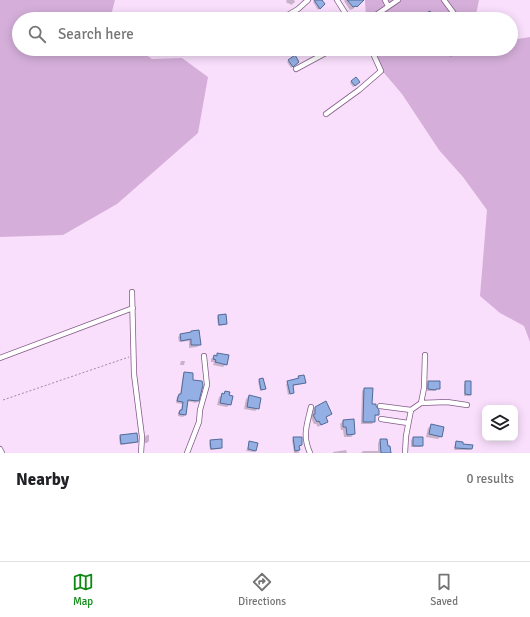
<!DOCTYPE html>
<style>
body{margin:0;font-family:Signika,sans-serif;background:#f6f6f6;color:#202124}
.controls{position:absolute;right:12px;bottom:12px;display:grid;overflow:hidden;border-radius:8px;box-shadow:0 2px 10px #0003}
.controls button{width:36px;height:36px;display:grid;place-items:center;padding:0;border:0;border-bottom:1px solid #e0e0e0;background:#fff;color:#202124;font:20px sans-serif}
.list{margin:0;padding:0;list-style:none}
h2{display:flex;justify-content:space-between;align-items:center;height:52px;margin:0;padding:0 16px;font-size:17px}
h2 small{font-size:13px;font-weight:400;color:#757577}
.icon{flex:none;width:22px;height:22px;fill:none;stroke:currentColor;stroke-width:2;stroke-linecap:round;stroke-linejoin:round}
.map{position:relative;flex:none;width:530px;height:453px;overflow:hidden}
.search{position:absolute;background:#fff;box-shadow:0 2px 10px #0003;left:12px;right:12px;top:12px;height:44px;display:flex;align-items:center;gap:10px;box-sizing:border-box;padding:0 14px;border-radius:22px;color:#757577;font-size:15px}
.sheet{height:108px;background:#fff}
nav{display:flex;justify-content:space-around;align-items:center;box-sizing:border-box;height:56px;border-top:1px solid #e0e0e0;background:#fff;font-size:11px;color:#757577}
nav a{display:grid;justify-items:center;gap:2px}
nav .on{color:#0c8910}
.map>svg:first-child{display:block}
.green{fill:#d5afda}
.shadow{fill:#0003}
.building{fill:#94afe3;stroke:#526a99}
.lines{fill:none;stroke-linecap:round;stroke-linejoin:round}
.street-casing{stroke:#825b87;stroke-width:6}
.path{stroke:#9d88a0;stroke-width:1;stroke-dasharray:2 2;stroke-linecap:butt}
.street{stroke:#fff;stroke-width:4.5}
</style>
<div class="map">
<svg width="530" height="453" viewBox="0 0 530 453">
<rect width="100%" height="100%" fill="#f9dffc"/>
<path class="green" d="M 0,0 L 115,0 L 110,19 L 19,19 L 19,49 L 138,49 L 152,59 L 182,58 L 208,77 L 198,133 L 117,204 L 63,235 L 0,237 Z
M 365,0 L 479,0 L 475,19 L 366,19 Z
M 530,37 L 530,342 L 524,326 L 500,313 L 480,296 L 487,210 L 463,177 L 439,150 L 402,94 L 373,60 L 371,49 L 511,49 L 511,40 Z"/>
<path class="shadow" d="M 287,0 L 294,0 L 295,2 L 291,5 L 289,3 L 288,4 L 286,1 Z
M 315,0 L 320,0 L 324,4 L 318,10 L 313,2 Z
M 345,0 L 360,0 L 361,1 L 353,9 L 350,10 L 344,1 Z
M 347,49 L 358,49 L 350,55 Z
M 381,49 L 387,49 L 383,52 Z
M 445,49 L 456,49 L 456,53 L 450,57 Z
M 289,61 L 296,64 L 291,68 L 287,62 Z
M 351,81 L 357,84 L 353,87 L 350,83 Z
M 219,316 L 226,324 L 224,325 L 218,326 L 217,317 Z
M 191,332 L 200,345 L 197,347 L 189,348 L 189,341 L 179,342 L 178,337 L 181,334 Z
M 218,354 L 226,364 L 223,367 L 213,365 L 214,362 L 211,362 L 211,359 Z
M 181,361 L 185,361 L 184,365 L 180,365 Z
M 185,373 L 191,381 L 202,383 L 198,401 L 196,403 L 187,401 L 185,415 L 183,417 L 178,416 L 178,412 L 181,411 L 182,404 L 176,403 L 177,396 L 180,395 L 183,375 Z
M 299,377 L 305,382 L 303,384 L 292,386 L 293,392 L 288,395 L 286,384 Z
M 260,380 L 264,389 L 260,391 L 258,381 Z
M 428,382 L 439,388 L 434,391 L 427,391 L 427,384 Z
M 466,382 L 470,394 L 469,396 L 464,396 L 464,384 Z
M 364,389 L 370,405 L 378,415 L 374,417 L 374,421 L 372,424 L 361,424 L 362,391 Z
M 225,392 L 228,396 L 230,404 L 227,407 L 217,405 L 219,397 Z
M 249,396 L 258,408 L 255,411 L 244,409 L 246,399 Z
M 315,408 L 331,414 L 325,418 L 327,421 L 318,427 L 316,424 L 314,424 L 311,418 L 312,411 Z
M 343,421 L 354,434 L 351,437 L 344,437 L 343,430 L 341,430 L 340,424 Z
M 431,425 L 441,436 L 438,439 L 426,437 L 428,428 Z
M 147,435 L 149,435 L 149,441 L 147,443 L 145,443 L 145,437 Z
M 120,436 L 137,441 L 135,443 L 120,445 L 119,438 Z
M 294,438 L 301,445 L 298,447 L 299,453 L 294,453 L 292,440 Z
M 413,438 L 422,438 L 422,446 L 420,447 L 411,447 L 411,440 Z
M 380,440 L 386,440 L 390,453 L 361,453 L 363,451 L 378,451 L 378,443 Z
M 211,441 L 221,448 L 220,449 L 210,450 L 209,443 Z
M 250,442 L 255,451 L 254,452 L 246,451 Z
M 457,442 L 462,445 L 471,449 L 469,450 L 454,450 L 455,444 Z
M 346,450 L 347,453 L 333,453 L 333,452 Z"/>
<path class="building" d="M 314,0 L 322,0 L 325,4 L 320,9 Z
M 347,0 L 364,0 L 357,7 L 356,6 L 353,7 Z
M 430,11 L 435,19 L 423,19 L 421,16 Z
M 325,14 L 329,19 L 317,19 Z
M 448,49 L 457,49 L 458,52 L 452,56 Z
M 295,55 L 299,62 L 293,67 L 288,60 Z
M 356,77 L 360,82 L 355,86 L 351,81 Z
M 226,314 L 227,324 L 219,325 L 218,315 Z
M 199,330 L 201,345 L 191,345 L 191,339 L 181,341 L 180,334 L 191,332 L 191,331 Z
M 217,353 L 229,355 L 227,365 L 215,362 L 216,360 L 213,359 L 214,355 L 217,356 Z
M 184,372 L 193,373 L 193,380 L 202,381 L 203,385 L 199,401 L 188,400 L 186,415 L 179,414 L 180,410 L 182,410 L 183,402 L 177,401 L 179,394 L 181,394 Z
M 304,375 L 306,383 L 293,385 L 294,393 L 290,394 L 287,381 L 299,378 L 298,376 Z
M 263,378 L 266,389 L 261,390 L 259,379 Z
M 428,381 L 440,381 L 440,389 L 436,389 L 436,390 L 428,389 Z
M 465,381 L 471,381 L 471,395 L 465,394 Z
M 364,388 L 373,388 L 372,404 L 376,404 L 376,406 L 379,410 L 379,415 L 375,415 L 375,422 L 363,422 Z
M 225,391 L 230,392 L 229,395 L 233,396 L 231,405 L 220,403 L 222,393 L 224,394 Z
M 249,395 L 261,398 L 259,409 L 247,407 Z
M 326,401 L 332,414 L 326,417 L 328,422 L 321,425 L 319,421 L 317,422 L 313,415 L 315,414 L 315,407 Z
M 354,419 L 355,434 L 347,435 L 346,427 L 343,427 L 343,420 Z
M 431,424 L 444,427 L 442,437 L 429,434 Z
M 137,433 L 138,442 L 121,444 L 120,435 Z
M 293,437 L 302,437 L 302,445 L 299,446 L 300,450 L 295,451 Z
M 413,437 L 423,437 L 423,446 L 413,446 Z
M 222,439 L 222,448 L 211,449 L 210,440 Z
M 380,439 L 387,439 L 388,446 L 390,446 L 391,453 L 381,453 Z
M 249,441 L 258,443 L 256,451 L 248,449 Z
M 456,441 L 463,442 L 463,444 L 473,445 L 472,449 L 455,448 Z"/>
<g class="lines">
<defs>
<path id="street" d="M 337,0 L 349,19
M 385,0 L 388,6
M 444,0 L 458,19
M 281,19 L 298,9 L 308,0
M 370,19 L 398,0
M 296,69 L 333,49
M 326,114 L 359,90 L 381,71 L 371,49
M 132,292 L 134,374 L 142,437 L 141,453
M 0,358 L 133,308
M 421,403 L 424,388 L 425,355
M 380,406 L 411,410 L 406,436 L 405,453
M 411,410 L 421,403 L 447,402 L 467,405
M 381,419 L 408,423
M 0,449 L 2,453
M 187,453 L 199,422 L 200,410 L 207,385 L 204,356
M 310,453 C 302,435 307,425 311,407"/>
</defs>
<use href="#street" class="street-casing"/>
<path class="path" d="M 3,400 L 129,357"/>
<use href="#street" class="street"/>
</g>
</svg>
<div class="controls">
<button><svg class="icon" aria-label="layers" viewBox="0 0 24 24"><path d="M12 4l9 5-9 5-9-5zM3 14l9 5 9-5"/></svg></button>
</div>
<div class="search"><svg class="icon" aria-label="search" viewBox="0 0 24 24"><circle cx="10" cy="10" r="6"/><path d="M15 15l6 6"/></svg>Search here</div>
</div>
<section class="sheet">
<h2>Nearby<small>0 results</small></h2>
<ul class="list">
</ul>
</section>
<nav>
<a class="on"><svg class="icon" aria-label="map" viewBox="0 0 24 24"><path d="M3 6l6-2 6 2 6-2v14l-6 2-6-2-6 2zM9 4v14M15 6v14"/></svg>Map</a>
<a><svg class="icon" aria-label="directions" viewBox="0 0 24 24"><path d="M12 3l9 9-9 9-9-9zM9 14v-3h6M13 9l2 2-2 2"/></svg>Directions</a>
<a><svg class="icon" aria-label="saved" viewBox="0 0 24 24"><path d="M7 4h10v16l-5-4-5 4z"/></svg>Saved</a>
</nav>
